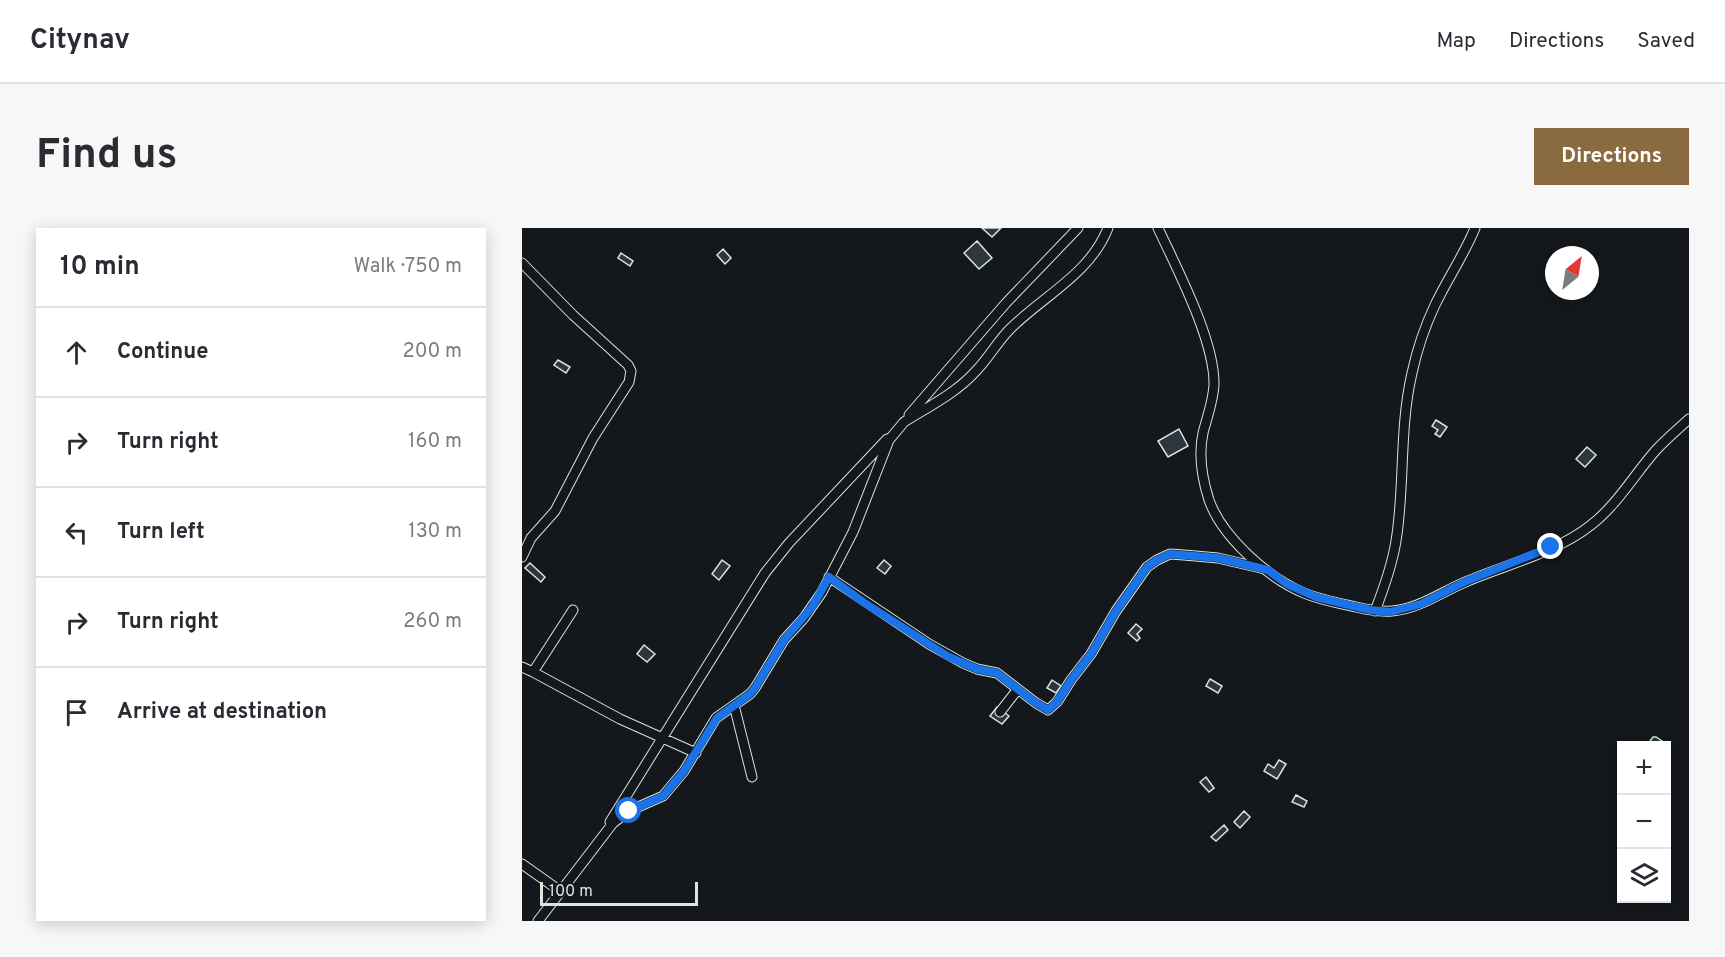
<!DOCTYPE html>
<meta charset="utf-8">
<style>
body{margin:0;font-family:Overpass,sans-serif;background:#f7f7f7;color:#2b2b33}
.controls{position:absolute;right:18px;bottom:18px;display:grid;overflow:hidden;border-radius:0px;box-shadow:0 3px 15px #0003}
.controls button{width:54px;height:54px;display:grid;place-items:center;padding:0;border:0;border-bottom:2px solid #e1e1e2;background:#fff;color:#2b2b33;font:30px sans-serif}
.compass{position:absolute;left:1023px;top:18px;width:54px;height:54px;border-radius:50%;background:#fff;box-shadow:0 3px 15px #0003;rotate:30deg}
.scale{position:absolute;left:18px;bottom:15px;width:158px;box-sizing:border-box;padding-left:6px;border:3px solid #d8e6dc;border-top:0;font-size:16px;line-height:21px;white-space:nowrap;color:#d8e6dc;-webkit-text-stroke:4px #14181c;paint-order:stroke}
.stop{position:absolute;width:18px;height:18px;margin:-14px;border:4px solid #1a73e8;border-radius:50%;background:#fff}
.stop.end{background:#1a73e8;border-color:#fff;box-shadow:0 2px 6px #0008}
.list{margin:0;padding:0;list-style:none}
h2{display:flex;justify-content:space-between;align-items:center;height:78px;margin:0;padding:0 24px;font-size:26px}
h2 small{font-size:20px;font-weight:400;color:#7c7c81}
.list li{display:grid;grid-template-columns:39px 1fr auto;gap:18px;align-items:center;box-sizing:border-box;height:90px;padding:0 24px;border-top:2px solid #e1e1e2}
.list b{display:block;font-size:22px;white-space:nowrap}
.list em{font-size:20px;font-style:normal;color:#7c7c81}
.icon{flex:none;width:33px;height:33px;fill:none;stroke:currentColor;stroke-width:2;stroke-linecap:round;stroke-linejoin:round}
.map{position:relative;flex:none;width:1167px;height:693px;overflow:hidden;border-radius:0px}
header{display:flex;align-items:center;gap:36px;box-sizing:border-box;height:84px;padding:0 30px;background:#fff;border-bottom:2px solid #e1e1e2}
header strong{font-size:28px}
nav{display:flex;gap:33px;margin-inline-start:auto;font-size:21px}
.intro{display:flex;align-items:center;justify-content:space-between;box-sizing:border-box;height:144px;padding:0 36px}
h1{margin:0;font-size:42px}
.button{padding:15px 27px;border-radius:0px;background:#8a6a3f;color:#fff;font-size:21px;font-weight:700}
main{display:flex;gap:36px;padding:0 36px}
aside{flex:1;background:#fff;border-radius:0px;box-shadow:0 3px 15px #0003}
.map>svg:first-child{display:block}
.building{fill:#2c363c;stroke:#d8e6dc;stroke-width:1.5}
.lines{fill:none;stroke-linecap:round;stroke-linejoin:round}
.minor-casing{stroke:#d8e6dc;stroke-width:11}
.minor{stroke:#14181c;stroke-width:9}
.route{stroke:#1a73e8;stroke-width:8}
</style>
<header>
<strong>Citynav</strong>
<nav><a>Map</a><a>Directions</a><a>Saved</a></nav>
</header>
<div class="intro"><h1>Find us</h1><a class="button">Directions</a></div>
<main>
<aside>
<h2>10 min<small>Walk · 750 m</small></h2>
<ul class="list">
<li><svg class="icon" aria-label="ahead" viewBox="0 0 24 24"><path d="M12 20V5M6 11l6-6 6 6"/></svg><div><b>Continue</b></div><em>200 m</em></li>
<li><svg class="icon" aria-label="right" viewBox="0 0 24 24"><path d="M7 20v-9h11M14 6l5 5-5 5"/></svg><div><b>Turn right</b></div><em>160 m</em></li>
<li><svg class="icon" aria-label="left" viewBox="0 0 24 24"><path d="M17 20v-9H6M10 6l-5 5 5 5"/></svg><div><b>Turn left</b></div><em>130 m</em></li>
<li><svg class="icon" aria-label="right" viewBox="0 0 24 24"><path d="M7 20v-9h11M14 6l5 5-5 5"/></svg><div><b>Turn right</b></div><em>260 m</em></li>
<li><svg class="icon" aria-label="arrive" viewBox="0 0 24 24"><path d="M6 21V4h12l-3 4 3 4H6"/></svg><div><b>Arrive at destination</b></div></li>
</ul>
</aside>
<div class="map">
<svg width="1167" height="693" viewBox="0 0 1167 693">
<rect width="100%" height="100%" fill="#14181c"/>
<path class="building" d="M 460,0 L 479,0 L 470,9 Z
M 455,13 L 470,30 L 457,41 L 442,25 Z
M 201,21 L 209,30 L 203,36 L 195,27 Z
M 99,25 L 111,33 L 108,38 L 96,30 Z
M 36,132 L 48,139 L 44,145 L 32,137 Z
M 914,192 L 925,199 L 918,209 L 913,206 L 916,202 L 910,198 Z
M 657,201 L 666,218 L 646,229 L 636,213 Z
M 1065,219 L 1074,227 L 1063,239 L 1054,231 Z
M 200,332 L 208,338 L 197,352 L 190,346 Z
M 362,332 L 369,338 L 363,346 L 355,340 Z
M 8,335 L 23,349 L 19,354 L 3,340 Z
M 614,396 L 620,401 L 615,406 L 618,410 L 615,413 L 606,405 Z
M 122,417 L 133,426 L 125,434 L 115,426 Z
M 688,451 L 700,458 L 696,465 L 684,458 Z
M 530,452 L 539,458 L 534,465 L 525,460 Z
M 475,479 L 487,488 L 480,496 L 468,488 Z
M 1131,509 L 1134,509 L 1146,517 L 1144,519 L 1131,518 L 1128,513 Z
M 757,532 L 764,536 L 755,551 L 742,543 L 746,536 L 752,540 Z
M 684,549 L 692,560 L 687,564 L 678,554 Z
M 774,567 L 785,573 L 782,579 L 770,574 Z
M 722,583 L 728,589 L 718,600 L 712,594 Z
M 702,597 L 706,602 L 694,613 L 689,609 Z"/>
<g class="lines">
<defs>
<path id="minor" d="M 636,0 C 655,41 693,113 692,157 C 691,174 685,189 681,205 C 676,228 680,250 687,272 C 700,309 746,350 782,365 C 798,372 817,375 834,379 C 846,382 858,384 870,383 C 896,381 918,365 941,355 C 982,337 1034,325 1069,297 C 1095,277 1112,247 1134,222 C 1144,211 1156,201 1167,191
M 0,35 L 51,87 L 106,137 L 109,143 L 107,154 L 71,210 L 33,283 L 9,310 L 0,329
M 387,187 L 484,75 L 556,0
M 307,349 L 407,416 L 441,435 L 455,441 L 475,445 L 514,475 L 526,482 L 535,474 L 549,452 L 569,426 L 594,383 L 625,339 L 635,332 L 648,326 L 662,327 L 696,330 L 743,341
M 853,383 C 862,360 870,338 874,313 C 883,258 877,201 890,145 C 895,122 903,98 913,77 C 926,50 942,27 953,0
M 0,439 L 11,444 L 51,382
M 11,444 L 98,491 L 174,525
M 212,477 L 230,549
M 478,484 L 496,461
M 88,594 L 243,345 L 267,315 L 365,211
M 0,636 L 38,663
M 16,693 L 91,595 L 107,583 L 141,568 L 162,543 L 194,490 L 228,466 L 233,460 L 262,412 L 282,390 L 300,364 L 331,304 L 367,212 L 382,194 C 406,179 434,165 453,144 C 466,131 475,114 488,101 C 521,68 568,46 586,0"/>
</defs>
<use href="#minor" class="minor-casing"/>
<use href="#minor" class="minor"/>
</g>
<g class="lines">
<path class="route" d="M 107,583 L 141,568 L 162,543 L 195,490 L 228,466 L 233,460 L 262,412 L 290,379 L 307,349 L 341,374 L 427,429 L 455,441 L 475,445 L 514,475 L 526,482 L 535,474 L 549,452 L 569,426 L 594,383 L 625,339 L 635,332 L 648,326 L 696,330 L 746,342 L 765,356 L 794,369 L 848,382 L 868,384 L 899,376 L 942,354 L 1029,319"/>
</g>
</svg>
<div class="controls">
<button>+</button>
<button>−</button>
<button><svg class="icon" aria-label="layers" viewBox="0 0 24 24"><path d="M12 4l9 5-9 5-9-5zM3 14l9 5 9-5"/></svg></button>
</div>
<svg class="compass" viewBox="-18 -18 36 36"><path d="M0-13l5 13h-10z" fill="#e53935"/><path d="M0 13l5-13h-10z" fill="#7c7c81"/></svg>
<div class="scale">100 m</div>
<div class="stop" style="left:107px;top:583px"></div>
<div class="stop end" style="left:1029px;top:319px"></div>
</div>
</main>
